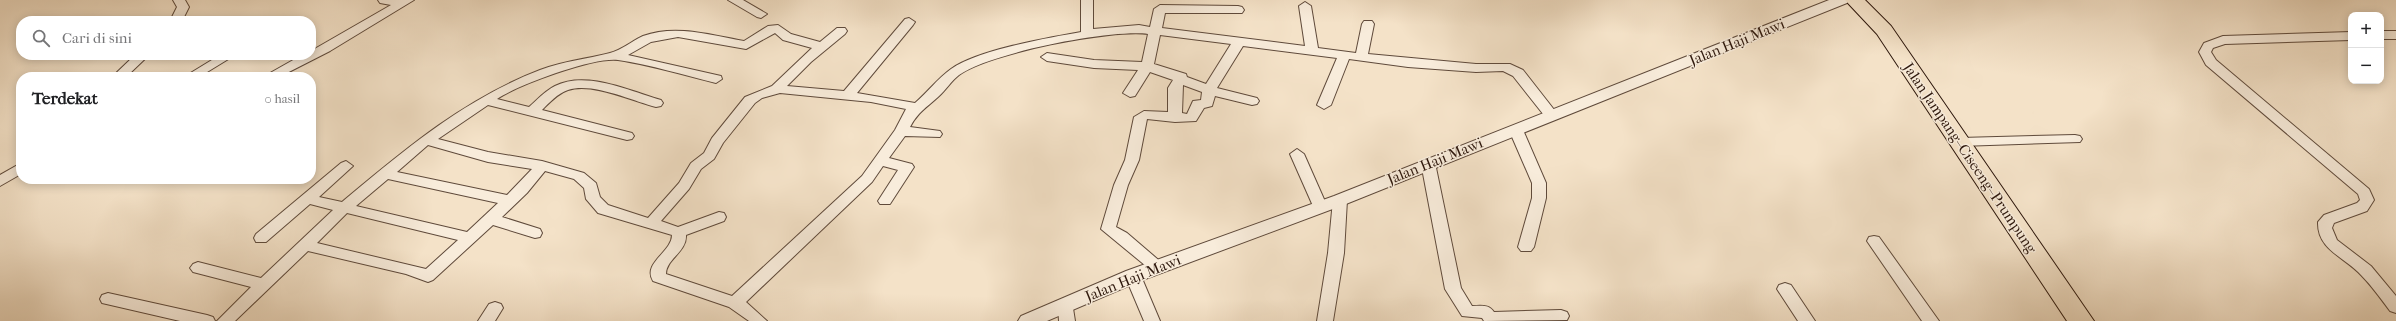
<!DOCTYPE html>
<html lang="id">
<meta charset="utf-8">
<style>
body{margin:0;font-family:"IM FELL French Canon",serif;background:#f2f2f2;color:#202124}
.controls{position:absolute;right:12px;top:12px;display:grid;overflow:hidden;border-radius:8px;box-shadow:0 2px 10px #0003}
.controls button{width:36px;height:36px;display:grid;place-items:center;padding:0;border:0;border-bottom:1px solid #e0e0e0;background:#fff;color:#202124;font:20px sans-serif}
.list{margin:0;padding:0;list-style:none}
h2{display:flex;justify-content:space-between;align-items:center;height:52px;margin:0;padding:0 16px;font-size:17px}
h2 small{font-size:13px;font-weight:400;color:#757577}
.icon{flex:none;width:22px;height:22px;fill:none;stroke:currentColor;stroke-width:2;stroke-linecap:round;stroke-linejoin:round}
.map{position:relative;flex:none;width:2396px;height:321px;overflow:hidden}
.search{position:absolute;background:#fff;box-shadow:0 2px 10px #0003;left:16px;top:16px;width:300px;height:44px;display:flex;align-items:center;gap:10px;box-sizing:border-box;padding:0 14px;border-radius:16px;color:#757577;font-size:15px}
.panel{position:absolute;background:#fff;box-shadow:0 2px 10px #0003;left:16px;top:72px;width:300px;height:112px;border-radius:16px}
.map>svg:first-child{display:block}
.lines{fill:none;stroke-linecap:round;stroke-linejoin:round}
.minor-casing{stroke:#5f4a3b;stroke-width:2}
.tertiary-casing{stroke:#5f4a3b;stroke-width:2}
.primary-casing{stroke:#2d170c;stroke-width:2}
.minor{fill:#f8ecdb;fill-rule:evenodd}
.tertiary{fill:#f8ecdb;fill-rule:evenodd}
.primary{fill:#f4e2c8;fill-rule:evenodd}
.labels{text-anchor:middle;stroke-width:3;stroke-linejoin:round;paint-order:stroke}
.street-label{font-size:15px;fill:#2d170c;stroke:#f8ecdb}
</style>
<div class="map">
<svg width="2396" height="321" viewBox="0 0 2396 321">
<rect width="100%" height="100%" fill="#f4e2c8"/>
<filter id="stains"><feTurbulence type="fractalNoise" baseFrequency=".005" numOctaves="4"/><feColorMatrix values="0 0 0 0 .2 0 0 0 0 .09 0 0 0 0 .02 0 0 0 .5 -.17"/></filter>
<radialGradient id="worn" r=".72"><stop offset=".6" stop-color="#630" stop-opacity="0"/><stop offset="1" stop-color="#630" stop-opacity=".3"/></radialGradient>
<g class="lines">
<defs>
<path id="minor" d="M 173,0 L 185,0 L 189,7 L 182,21 L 170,21 L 177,7 Z
M 378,0 L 414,0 L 330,51 L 279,77 L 263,77 L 302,55 L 311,55 L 311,51 L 391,5 L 380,3 Z
M 728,0 L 743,0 L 767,14 L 761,18 L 757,17 Z
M 1081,0 L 1093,0 L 1093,29 L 1139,25 L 1150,27 L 1154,9 L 1160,5 L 1238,6 L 1242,7 L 1244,10 L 1242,13 L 1165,13 L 1162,28 L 1305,46 L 1299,6 L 1305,2 L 1311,6 L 1318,48 L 1356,53 L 1362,24 L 1364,21 L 1372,21 L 1374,24 L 1368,54 L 1476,64 L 1510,64 L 1523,70 L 1559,116 L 1552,120 L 1547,119 L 1513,76 L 1503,71 L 1476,72 L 1408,67 L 1349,59 L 1331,105 L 1324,109 L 1317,105 L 1337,58 L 1243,46 L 1217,88 L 1257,98 L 1259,101 L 1257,104 L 1252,105 L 1215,96 L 1212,106 L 1204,108 L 1196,121 L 1175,122 L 1147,119 L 1139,160 L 1128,185 L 1116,227 L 1127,233 L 1162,263 L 1165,267 L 1162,271 L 1152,271 L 1101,229 L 1114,185 L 1125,160 L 1134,117 L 1144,111 L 1168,112 L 1168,88 L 1173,80 L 1150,72 L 1135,96 L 1130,97 L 1123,93 L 1138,70 L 1094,68 L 1047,61 L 1041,57 L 1047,53 L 1094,60 L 1142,62 L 1148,34 C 1111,29 989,53 959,75 C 951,81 946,90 938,97 C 926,108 918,112 910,127 L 940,131 L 942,134 L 940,137 L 905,136 L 889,158 L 912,164 L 914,167 L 890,204 L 880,204 L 878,201 L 898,170 L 883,166 L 872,182 L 746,302 L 767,321 L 749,321 L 729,307 L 653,281 C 642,263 672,252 672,235 L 598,213 L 586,199 L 584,188 L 574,179 L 545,171 L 527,193 L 502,217 L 540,229 L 542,233 L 540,237 L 535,238 L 493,225 L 433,280 L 428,282 L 406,274 L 308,251 L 235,321 L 217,321 L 251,287 L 193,272 L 190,268 L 193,264 L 198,262 L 261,278 L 333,210 L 310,204 L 266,242 L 256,242 L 254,238 L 256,234 L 341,163 L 346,161 L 353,166 L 319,197 L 342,202 C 403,151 464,99 540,70 C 563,61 587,59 610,53 C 622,50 632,41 643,36 C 675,24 711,35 744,41 L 768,26 L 778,25 L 791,34 L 820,42 L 837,28 L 845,28 L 847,31 L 845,34 L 811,62 L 787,86 L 844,91 L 905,19 L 909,18 L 915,22 L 913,25 L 857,93 L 915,103 C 927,93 938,78 951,69 C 978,50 1047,38 1081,32 ZM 775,33 L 783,40 L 812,48 L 772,86 L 745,97 L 712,138 L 704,153 L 691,163 L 679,183 L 648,218 L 608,205 L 600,197 L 596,183 L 584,173 L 542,161 L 488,152 L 438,139 L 488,105 L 627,140 L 632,139 L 634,136 L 632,133 L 542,110 C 549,103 558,93 568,90 C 593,82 632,101 656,107 L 661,106 L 663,103 L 661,100 C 630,91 586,70 555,86 C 545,91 537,100 529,107 L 497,99 C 518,85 593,57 618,60 C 651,65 684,75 716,83 L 722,79 L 721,76 L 628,55 L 651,42 L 678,37 L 746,49 ZM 1160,35 L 1231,44 L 1206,84 L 1187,77 L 1186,74 L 1154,64 ZM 1183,85 L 1202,92 L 1201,100 L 1193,101 L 1187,114 L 1182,113 ZM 780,93 L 871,102 L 906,109 L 895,130 L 862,176 L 732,296 L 666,274 C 666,259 687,252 686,235 L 724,221 L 726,217 L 724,213 L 719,212 L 678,227 L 661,221 L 689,189 L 701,169 L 714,159 L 723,143 L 755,103 L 762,98 ZM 428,145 L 488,162 L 532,169 L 507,195 L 397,172 ZM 388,179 L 498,203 L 467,232 L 356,206 ZM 347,213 L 458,240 L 426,269 L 317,243 Z
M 2381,31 L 2396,31 L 2396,39 L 2381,39 Z
M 2351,32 L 2351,40 L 2225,44 L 2213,48 L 2211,52 L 2216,60 L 2369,189 L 2374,200 L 2367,211 L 2334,223 L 2332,228 L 2337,240 L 2371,266 L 2396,296 L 2396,313 L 2390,311 C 2381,299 2372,286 2361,275 C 2345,257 2317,250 2318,222 L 2324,215 L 2357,203 L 2360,200 L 2358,194 L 2206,65 L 2199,52 L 2204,43 L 2223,36 Z
M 135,55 L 149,55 L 126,77 L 112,77 Z
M 220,55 L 235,55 L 199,77 L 184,77 Z
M 1516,126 L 1523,130 L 1546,183 L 1546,198 L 1534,247 L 1531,251 L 1521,251 L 1518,247 L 1532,198 L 1532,183 L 1509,130 Z
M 2075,135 L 2080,136 L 2082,139 L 2080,142 L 1960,146 L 1953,142 L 1960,138 Z
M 1297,149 L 1304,154 L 1327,206 L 1325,210 L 1315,210 L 1313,206 L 1290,154 Z
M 1428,158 L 1435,163 L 1461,288 L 1472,306 C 1481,306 1489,304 1494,312 L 1561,310 L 1567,312 L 1569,316 L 1567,320 L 1484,321 L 1482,318 L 1462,316 L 1445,289 L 1421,163 Z
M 21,163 L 21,174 L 0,186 L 0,175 Z
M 1340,195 L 1345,197 L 1347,200 L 1344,253 L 1333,321 L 1317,321 L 1328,253 L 1333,200 L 1335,197 Z
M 1874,236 L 1879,237 L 1939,321 L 1922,321 L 1867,241 L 1869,237 Z
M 1133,270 L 1138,272 L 1141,276 L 1160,321 L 1144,321 L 1125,276 L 1128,272 Z
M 1785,283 L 1791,285 L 1815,321 L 1798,321 L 1777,289 L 1779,285 Z
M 108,293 L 207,315 L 213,317 L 215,321 L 180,321 L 102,303 L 100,299 L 102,295 Z
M 1066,300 L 1072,302 L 1075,321 L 1059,321 L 1058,306 L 1060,302 Z
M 495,302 L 501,304 L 503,308 L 495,321 L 478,321 L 489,304 Z"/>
<path id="tertiary" d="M 1829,0 L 1849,0 L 1847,3 L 1346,204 L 1140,281 L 1047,321 L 1018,321 L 1021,316 L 1126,271 L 1334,196 Z"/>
<path id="primary" d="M 1845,0 L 1865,0 L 1891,26 L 2094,321 L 2067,321 L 1877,34 Z"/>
</defs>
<use href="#minor" class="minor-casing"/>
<use href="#tertiary" class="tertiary-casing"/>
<use href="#primary" class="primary-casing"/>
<use href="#minor" class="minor"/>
<use href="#tertiary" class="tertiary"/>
<use href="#primary" class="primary"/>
</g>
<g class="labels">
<g class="street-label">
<text transform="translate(1737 42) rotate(-22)" y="5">Jalan Haji Mawi</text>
<text transform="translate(1970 158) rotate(56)" y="5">Jalan Jampang–Ciseeng–Prumpung</text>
<text transform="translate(1435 161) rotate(-22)" y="5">Jalan Haji Mawi</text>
<text transform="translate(1133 278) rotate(-22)" y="5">Jalan Haji Mawi</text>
</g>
</g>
<rect width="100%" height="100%" filter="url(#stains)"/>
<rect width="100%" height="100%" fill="url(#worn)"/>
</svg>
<div class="controls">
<button>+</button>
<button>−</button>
</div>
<div class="search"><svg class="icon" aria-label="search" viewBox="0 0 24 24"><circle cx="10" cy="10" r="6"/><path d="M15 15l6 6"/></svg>Cari di sini</div>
<section class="panel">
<h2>Terdekat<small>0 hasil</small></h2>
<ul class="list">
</ul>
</section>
</div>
